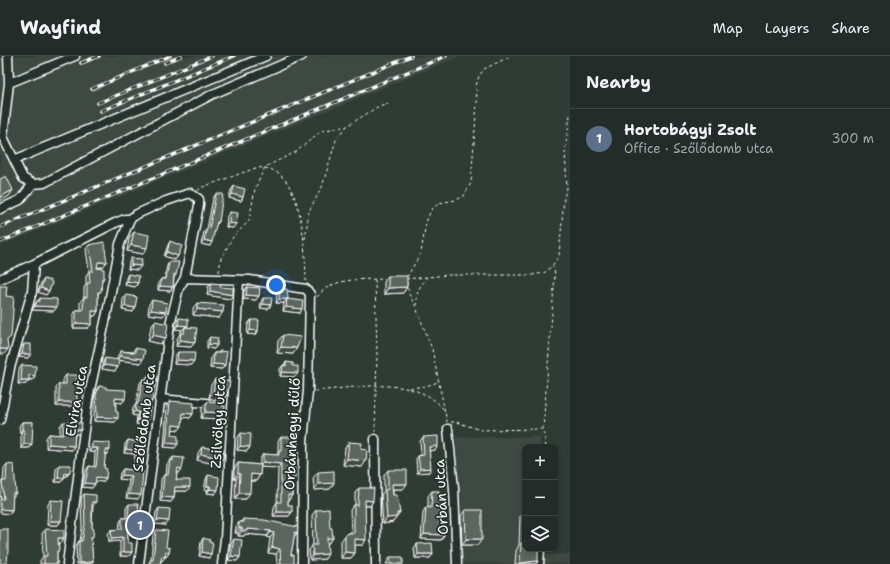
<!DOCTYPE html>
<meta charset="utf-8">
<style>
body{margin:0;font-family:"Shantell Sans",sans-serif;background:#2b3430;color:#f1f3f6}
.controls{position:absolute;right:12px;bottom:12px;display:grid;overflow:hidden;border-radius:8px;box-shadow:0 2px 6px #0003}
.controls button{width:36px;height:36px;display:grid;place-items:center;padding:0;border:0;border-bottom:1px solid #404845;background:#232c28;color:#f1f3f6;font:20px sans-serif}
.you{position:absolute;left:276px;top:229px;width:14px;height:14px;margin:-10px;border:3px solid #fff;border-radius:50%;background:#1a73e8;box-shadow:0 0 0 6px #1a73e833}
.badge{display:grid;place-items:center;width:26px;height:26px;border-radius:50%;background:#1a73e8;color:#fff;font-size:13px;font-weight:700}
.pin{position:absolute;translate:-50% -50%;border:2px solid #fff;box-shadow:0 1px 4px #0006}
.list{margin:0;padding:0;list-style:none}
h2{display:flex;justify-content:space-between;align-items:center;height:52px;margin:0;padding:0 16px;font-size:17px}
h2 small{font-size:13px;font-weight:400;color:#a3a7a8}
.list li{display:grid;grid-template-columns:26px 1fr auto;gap:12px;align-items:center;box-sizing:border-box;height:60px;padding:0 16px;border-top:1px solid #404845}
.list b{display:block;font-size:15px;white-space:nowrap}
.list p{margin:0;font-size:13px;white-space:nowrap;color:#a3a7a8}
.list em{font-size:13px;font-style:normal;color:#a3a7a8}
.icon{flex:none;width:22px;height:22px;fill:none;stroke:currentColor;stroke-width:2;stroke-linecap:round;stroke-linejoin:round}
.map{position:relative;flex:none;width:570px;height:508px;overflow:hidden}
header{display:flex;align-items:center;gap:24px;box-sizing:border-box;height:56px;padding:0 20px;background:#232c28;border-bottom:1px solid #404845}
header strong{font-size:19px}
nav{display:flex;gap:22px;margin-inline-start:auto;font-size:14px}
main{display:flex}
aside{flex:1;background:#232c28}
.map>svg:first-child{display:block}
.built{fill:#3c4842}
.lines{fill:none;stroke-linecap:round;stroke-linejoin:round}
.minor-casing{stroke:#fff;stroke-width:11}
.path{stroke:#fff;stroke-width:1;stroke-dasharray:3 3;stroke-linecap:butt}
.minor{stroke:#26332d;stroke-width:8}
.rail-casing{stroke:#fff;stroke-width:3.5}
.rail{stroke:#26332d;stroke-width:2;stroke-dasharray:6;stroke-linecap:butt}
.wall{fill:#4e5853;stroke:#fff}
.shaded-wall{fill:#404744;stroke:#fff}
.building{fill:#5b6661;stroke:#fff}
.labels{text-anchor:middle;stroke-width:3.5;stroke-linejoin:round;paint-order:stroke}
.street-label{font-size:14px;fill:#fff;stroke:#26332d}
</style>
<header>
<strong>Wayfind</strong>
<nav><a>Map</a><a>Layers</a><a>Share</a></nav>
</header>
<main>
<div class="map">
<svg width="570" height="508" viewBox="0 0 570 508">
<rect width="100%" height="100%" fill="#2f3b35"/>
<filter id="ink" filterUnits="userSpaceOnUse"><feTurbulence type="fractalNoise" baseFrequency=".025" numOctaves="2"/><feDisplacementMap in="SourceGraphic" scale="8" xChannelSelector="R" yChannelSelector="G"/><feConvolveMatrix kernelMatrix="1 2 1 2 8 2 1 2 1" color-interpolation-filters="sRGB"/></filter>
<g filter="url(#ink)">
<path class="built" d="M 0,0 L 460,0 L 0,190 Z
M 456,381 L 540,381 L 540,391 L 525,391 L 525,493 L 543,498 L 570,498 L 570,508 L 460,508 Z"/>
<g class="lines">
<defs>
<path id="minor" d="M 8,0 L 9,27
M 75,0 L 9,27 L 3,81 L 23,122 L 33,128 L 44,127 L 213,38 L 302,0
M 14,104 L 266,0
M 0,153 L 20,144 L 33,128
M 185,222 L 250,224 L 299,232 L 306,233 L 310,238 L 308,335 L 303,385 L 302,508
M 0,223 L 34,208 L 115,167 L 125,163 L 130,163
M 159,343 L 206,347
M 0,364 L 10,312 L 32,236 L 34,208
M 448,373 L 454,433 L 457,508
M 375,383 L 376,508
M 67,508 L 88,343 L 107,257 L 120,188 L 130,163 L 137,158 L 166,145 L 190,137 L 199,143 L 199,149 L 185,222 L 179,232 L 170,268 L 139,508
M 222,508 L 225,483 L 239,224
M 539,508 L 540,493"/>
</defs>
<use href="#minor" class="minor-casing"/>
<path class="path" d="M 198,135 L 200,132 L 256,112 C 304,106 305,193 306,225
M 305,183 L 309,155 L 322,131 L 336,84 L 347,70 L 379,50 L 388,47
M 219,216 L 221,202 L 233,181 L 249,165 L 255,133 L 265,111 L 296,96 L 321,75 L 347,70
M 407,221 L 421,197 L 426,166 L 431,154 L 439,147 L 456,144 L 464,140 L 471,127 L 477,46 L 476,30 L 479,20 L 484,13 L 511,0
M 406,223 L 448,219 L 532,219 L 544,217 L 552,210 L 559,200 L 564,141 L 567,132 L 565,95 L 570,59
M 375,224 L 377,298 L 375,376
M 407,226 L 409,238 L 417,253
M 317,241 C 332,220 363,224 386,223
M 416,250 L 418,234 L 427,221
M 417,254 L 432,293 L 447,366
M 410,332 L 426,330 L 438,326
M 315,335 C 354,332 417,318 444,354
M 451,366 L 456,366 L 481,374 L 542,373
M 546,391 L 543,373 L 555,218 L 553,211"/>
<use href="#minor" class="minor"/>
<defs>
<path id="rail" d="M 81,7 L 99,0
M 165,7 L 181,0
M 92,33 L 170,0
M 98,47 L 212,0
M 101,55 L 234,0
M 0,171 L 411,0
M 0,186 L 446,0"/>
</defs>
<use href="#rail" class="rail-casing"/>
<use href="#rail" class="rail"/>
</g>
<path class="wall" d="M 234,130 L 243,141 L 241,145 L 229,142 L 231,134 Z
M 216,138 L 219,166 L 216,169 L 210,190 L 201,188 L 204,176 L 207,172 L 207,173 L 213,142 Z
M 230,156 L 233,172 L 226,171 L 227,160 Z
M 134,176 L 143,198 L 127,195 L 129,182 Z
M 170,185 L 178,200 L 175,204 L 164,200 L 168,189 Z
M 89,189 L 103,211 L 97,211 L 97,212 L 104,222 L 101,226 L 98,240 L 98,255 L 95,260 L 92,260 L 92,268 L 88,272 L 73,272 L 73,259 L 76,254 L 80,254 L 80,246 L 84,241 L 84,232 L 86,228 L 86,220 L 89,215 L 86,193 Z
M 131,202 L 138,214 L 128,213 L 129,206 Z
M 169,206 L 176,219 L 174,222 L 173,231 L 170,235 L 158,234 L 158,227 L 161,223 L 164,223 L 167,210 Z
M 128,218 L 138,227 L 135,231 L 125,229 L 126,222 Z
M 388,220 L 407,231 L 403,237 L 384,238 L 384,226 Z
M 44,223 L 49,235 L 46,239 L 38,236 L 41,227 Z
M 211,227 L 220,231 L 233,239 L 230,243 L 207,239 L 208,231 Z
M 247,231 L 256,244 L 243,243 L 244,235 Z
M 280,233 L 288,243 L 300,257 L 283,255 L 284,247 L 276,247 L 277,236 Z
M 126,239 L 135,252 L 133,256 L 122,254 L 123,243 Z
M 40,242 L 54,255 L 32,254 L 34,249 L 37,245 L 38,245 Z
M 263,242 L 271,249 L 268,253 L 260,252 L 261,246 Z
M 152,244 L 166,256 L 163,260 L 148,258 L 149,248 Z
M 197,247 L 219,262 L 193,259 L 193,252 Z
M 179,262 L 187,271 L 195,286 L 191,291 L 176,290 L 177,283 L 182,274 L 175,273 L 176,266 Z
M 251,264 L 258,275 L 256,279 L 247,278 L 248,268 Z
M 155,265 L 166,282 L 161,288 L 148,285 L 151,271 Z
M 283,279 L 293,298 L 277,297 L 278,285 Z
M 210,281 L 217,289 L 214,293 L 207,292 L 207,285 Z
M 24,288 L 31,298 L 28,302 L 19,301 L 21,292 Z
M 135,292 L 141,307 L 117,304 L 118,299 L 121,295 L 133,296 Z
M 220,295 L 225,309 L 222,313 L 210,312 L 211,301 L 214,297 L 218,297 Z
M 178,296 L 191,309 L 174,308 L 175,300 Z
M 105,302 L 118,311 L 115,315 L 102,313 L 103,306 Z
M 286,306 L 293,310 L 295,321 L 280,320 L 280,313 L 283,309 L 284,309 Z
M 22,309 L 35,320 L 33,324 L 29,324 L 26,328 L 18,328 L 19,313 Z
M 149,318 L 152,345 L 150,348 L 145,369 L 136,368 L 137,360 L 132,359 L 133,352 L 136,348 L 140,327 L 143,323 L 146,324 L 146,322 Z
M 66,319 L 74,350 L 56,350 L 56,332 L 59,328 L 63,328 L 63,323 Z
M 215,323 L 223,345 L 219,363 L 201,362 L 202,352 L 207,346 L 215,347 L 215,344 L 209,342 L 211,329 Z
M 99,330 L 125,343 L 122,347 L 116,346 L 115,366 L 94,365 L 94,343 L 96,334 Z
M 170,345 L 193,358 L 190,362 L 183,361 L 179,374 L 173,373 L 172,379 L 175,392 L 164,391 L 167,349 Z
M 22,366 L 33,366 L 29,392 L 21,392 L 21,377 L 20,377 L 19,370 Z
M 63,366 L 78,378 L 75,378 L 74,390 L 72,394 L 46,392 L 46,382 L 49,378 L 60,379 L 60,370 Z
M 241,377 L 250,391 L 247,395 L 237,394 L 238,381 Z
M 281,381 L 292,412 L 295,422 L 292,426 L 292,439 L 289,444 L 288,444 L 288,449 L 292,456 L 289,460 L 273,460 L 274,451 L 277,446 L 278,412 L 260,411 L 260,419 L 256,425 L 251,425 L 246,443 L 235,443 L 236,423 L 234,423 L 234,413 L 238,407 L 260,409 L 260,403 L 263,398 L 276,399 L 278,397 L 278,385 Z
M 423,381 L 438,390 L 435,394 L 429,395 L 429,416 L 417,417 L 416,403 L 418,400 L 421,399 L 420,385 Z
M 128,384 L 146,388 L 142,409 L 134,408 L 135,398 L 124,397 L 125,388 Z
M 92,386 L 107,398 L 105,398 L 104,412 L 106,422 L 103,426 L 95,425 L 95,428 L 92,432 L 82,431 L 86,414 L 89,410 L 94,411 L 95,396 L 89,396 L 89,390 Z
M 349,386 L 361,393 L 362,411 L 343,409 L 345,392 Z
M 202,391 L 219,409 L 197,404 L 198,397 Z
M 173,401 L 182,413 L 179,417 L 177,417 L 176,424 L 187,435 L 175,435 L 174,442 L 171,446 L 160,445 L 161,423 L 164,419 L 166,419 L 167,408 Z
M 7,408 L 13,441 L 12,441 L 12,454 L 9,458 L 1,443 L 0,438 L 0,428 L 2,425 L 3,425 L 4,412 Z
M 59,409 L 70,415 L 68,419 L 65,421 L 64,421 L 61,426 L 55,426 L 56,413 Z
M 123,413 L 143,415 L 138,443 L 126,442 L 129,424 L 119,423 L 120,417 Z
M 388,414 L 403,433 L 393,433 L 393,439 L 400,457 L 393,466 L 383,468 L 381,439 L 384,435 L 384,419 Z
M 318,416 L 330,433 L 314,434 L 313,422 Z
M 208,419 L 215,438 L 207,437 L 208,434 L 204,434 L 206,423 Z
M 359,432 L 373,445 L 370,450 L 365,450 L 363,489 L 355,489 L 355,497 L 351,502 L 341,502 L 341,485 L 347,477 L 351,477 L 350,454 L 354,449 L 355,449 L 355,437 Z
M 432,435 L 439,439 L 440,468 L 444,479 L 441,484 L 421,483 L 423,456 L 426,451 L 428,452 L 428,440 Z
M 84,438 L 93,450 L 91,484 L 93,506 L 91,508 L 77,508 L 76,489 L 79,485 L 80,485 L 82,472 L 81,442 Z
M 51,444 L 61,465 L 58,469 L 47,469 L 48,448 Z
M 129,448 L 139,458 L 137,462 L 134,462 L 133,470 L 131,474 L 128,474 L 128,487 L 132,496 L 129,500 L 120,500 L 120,485 L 109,486 L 108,478 L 111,474 L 119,473 L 120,466 L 122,462 L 126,462 L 126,452 Z
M 159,452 L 166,469 L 154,468 L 156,456 Z
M 316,454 L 330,472 L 333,482 L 329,487 L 327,487 L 325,503 L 310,504 L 309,494 L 313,489 L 312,459 Z
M 465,454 L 478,489 L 462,489 L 461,460 Z
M 525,454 L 525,493 L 538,505 L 536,508 L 515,508 L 516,495 L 519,489 L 520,460 Z
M 243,463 L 297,477 L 294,481 L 291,499 L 294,508 L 277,508 L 276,498 L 268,497 L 270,482 L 267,481 L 267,480 L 245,478 L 244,480 L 238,480 L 238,477 L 235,477 L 236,471 L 239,466 L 241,466 Z
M 45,473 L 64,482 L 61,487 L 58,487 L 57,498 L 57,508 L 40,508 L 40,505 L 43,500 L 42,478 Z
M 156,474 L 169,497 L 166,501 L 165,501 L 162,505 L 161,505 L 160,508 L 148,508 L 151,504 L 153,478 Z
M 203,482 L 209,486 L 211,498 L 209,502 L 199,500 L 201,486 Z
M 234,483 L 240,501 L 237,505 L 228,504 L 231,487 Z
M 417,488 L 433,498 L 430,502 L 415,502 L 414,492 Z
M 390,501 L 403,508 L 386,508 Z"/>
<path class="shaded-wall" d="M 13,134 L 9,140 L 0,145 L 0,141 Z
M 232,138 L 243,141 L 241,145 L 229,142 Z
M 229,167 L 236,168 L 233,172 L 226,171 Z
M 204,184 L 212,186 L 210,190 L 201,188 Z
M 131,189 L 147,192 L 143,198 L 127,195 Z
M 167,196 L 178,200 L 175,204 L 164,200 Z
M 98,206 L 107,206 L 103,211 L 94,211 Z
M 131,209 L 141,210 L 138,214 L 128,213 Z
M 127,225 L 138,227 L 135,231 L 125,229 Z
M 160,230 L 173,231 L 170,235 L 158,234 Z
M 407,231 L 403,237 L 384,238 L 388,232 Z
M 41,232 L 49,235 L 46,239 L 38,236 Z
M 210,235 L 233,239 L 230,243 L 207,239 Z
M 246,239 L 259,240 L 256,244 L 243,243 Z
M 279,243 L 287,243 L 284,247 L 276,247 Z
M 263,248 L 271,249 L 268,253 L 260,252 Z
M 35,250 L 57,251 L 54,255 L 32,254 Z
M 125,250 L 135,252 L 133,256 L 122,254 Z
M 286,251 L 302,253 L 300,257 L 283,255 Z
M 197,253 L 223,256 L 219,262 L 193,259 Z
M 151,254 L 166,256 L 163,260 L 148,258 Z
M 92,255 L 98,255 L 95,260 L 89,260 Z
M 76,267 L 92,268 L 88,272 L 73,272 Z
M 178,269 L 188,270 L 185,271 L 182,274 L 175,273 Z
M 250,274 L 258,275 L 256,279 L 247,278 Z
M 153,279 L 166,282 L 161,288 L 148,285 Z
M 180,284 L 195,286 L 191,291 L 176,290 Z
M 209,288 L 217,289 L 214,293 L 207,292 Z
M 281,291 L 297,292 L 293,298 L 277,297 Z
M 0,293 L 8,293 L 4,298 L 0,298 Z
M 22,298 L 31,298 L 28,302 L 19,301 Z
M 120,300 L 143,303 L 141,307 L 117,304 Z
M 177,304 L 194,305 L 191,309 L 174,308 Z
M 213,308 L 225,309 L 222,313 L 210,312 Z
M 104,309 L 118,311 L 115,315 L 102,313 Z
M 282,316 L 298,317 L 295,321 L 280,320 Z
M 29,319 L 35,320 L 33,324 L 27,323 Z
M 21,324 L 29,324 L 26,328 L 18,328 Z
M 213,336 L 219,338 L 215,344 L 209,342 Z
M 224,339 L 227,339 L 223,345 Z
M 115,342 L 125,343 L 122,347 L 113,346 Z
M 59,346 L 77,346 L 74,350 L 56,350 Z
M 135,355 L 139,356 L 137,360 L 132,359 Z
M 205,356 L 224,357 L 219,363 L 201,362 Z
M 183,357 L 193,358 L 190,362 L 181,361 Z
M 97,361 L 118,362 L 115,366 L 94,365 Z
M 138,364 L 148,365 L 145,369 L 136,368 Z
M 173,369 L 182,370 L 179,374 L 170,373 Z
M 22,373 L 24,373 L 21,377 L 20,377 Z
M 75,374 L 81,374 L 78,378 L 72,378 Z
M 166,387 L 178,388 L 175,392 L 164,391 Z
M 24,388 L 32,388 L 29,392 L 21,392 Z
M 49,388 L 74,390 L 72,394 L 46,392 Z
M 240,390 L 250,391 L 247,395 L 237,394 Z
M 438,390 L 435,394 L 426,395 L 429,391 Z
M 92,392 L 98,392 L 95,396 L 89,396 Z
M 126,393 L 137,395 L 135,398 L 124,397 Z
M 106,394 L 110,394 L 107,398 L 103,398 Z
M 201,398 L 223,403 L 219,409 L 197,404 Z
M 347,403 L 366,405 L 362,411 L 343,409 Z
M 137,404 L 144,405 L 142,409 L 134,408 Z
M 263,406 L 281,408 L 278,412 L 260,411 Z
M 178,412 L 182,413 L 179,417 L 175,416 Z
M 431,412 L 429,416 L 417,417 L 420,413 Z
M 70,415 L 65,421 L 62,421 L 65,417 Z
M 238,417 L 240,418 L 236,423 L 234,423 Z
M 251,418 L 260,419 L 256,425 L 247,424 Z
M 122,419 L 132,420 L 129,424 L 119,423 Z
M 96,421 L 106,422 L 103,426 L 93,425 Z
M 58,422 L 64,422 L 61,426 L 55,426 Z
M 85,427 L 95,428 L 92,432 L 82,431 Z
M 334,427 L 330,433 L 314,434 L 318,428 Z
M 392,428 L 407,428 L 403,433 L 389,433 Z
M 207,430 L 210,430 L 208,434 L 204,434 Z
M 175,431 L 190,431 L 187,435 L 173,435 Z
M 210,433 L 218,434 L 215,438 L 207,437 Z
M 13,437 L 16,437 L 13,441 L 10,441 Z
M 239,437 L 250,437 L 246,443 L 235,443 Z
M 129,438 L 141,439 L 138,443 L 126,442 Z
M 288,439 L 292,439 L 289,444 L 285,444 Z
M 162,441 L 174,442 L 171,446 L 160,445 Z
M 365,444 L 373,445 L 370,450 L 361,449 Z
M 92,446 L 96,446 L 93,450 L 90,450 Z
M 0,453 L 12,454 L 9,458 L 0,457 Z
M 277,456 L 292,456 L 289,460 L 273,460 Z
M 397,457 L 400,457 L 393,466 L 383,468 L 387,462 Z
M 134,458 L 139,458 L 137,462 L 131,462 Z
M 157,464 L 169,465 L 166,469 L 154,468 Z
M 50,465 L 61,465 L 58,469 L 47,469 Z
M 127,470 L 133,470 L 131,474 L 125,474 Z
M 239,472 L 242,472 L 238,477 L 235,477 Z
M 247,473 L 271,475 L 267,480 L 245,478 L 244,480 L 238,480 L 242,475 Z
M 271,476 L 274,477 L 270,482 L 267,481 Z
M 424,478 L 444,479 L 441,484 L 421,483 Z
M 123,481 L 120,485 L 109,486 L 112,482 Z
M 58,482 L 64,482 L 61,487 L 55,487 Z
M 327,482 L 333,482 L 329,487 L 324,487 Z
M 355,483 L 366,484 L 363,489 L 351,489 Z
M 466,483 L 482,483 L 478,489 L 462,489 Z
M 272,491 L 280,493 L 276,498 L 268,497 Z
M 123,496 L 132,496 L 129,500 L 120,500 Z
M 166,496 L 169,497 L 166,501 L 163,500 Z
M 202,496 L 211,498 L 209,502 L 199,500 Z
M 345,496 L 355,497 L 351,502 L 341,502 Z
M 328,498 L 325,503 L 310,504 L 313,499 Z
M 418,498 L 433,498 L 430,502 L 415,502 Z
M 162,500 L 165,501 L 162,505 L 159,504 Z
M 231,500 L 240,501 L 237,505 L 228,504 Z
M 538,505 L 536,508 L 519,508 L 520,507 Z
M 93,506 L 91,508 L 79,508 L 79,507 Z"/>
<path class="building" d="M 6,120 L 13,134 L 0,141 L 0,123 Z
M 234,130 L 245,133 L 243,141 L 232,138 Z
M 216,138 L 223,138 L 219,166 L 217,166 L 212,186 L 204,184 L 207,172 L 209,173 Z
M 230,156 L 238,157 L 236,168 L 229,167 Z
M 134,176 L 149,179 L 147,192 L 131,189 Z
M 170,185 L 182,190 L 178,200 L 167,196 Z
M 104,186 L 107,206 L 98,206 L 97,212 L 104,213 L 104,222 L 102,222 L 101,236 L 98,236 L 98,255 L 92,255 L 92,268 L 76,267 L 76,254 L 83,254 L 84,241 L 87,241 L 87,227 L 90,227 L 89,215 L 93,215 L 89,189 Z
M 131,202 L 142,203 L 141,210 L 131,209 Z
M 169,206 L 179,206 L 176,219 L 174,218 L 173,231 L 160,230 L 161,223 L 166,223 Z
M 128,218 L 139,220 L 138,227 L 127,225 Z
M 388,220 L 407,220 L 407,231 L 388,232 Z
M 44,223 L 51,225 L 52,227 L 49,235 L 41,232 Z
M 211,227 L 221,228 L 220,231 L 233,232 L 233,239 L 210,235 Z
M 0,230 L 7,230 L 6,240 L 14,241 L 11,281 L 7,284 L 8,293 L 0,293 Z
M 247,231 L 260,232 L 259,240 L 246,239 Z
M 280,233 L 287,233 L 288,243 L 279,243 Z
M 126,239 L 137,241 L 135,252 L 125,250 Z
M 40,242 L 57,243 L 57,251 L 35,250 L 37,245 L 40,245 Z
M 263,242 L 272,242 L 271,249 L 263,248 Z
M 287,243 L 303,245 L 302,253 L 286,251 Z
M 152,244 L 167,247 L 166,256 L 151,254 Z
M 197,247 L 224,249 L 223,256 L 197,253 Z
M 179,262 L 188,263 L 188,270 L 178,269 Z
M 251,264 L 259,264 L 258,275 L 250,274 Z
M 155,265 L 168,268 L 166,282 L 153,279 Z
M 185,271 L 197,272 L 195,286 L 180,284 L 181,277 L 184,277 Z
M 283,279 L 301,281 L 297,292 L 281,291 Z
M 210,281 L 218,282 L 217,289 L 209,288 Z
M 24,288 L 31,288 L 31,298 L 22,298 Z
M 135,292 L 145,294 L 143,303 L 120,300 L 121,295 L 135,297 Z
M 220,295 L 227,296 L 225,309 L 213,308 L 214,297 L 220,297 Z
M 178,296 L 195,296 L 194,305 L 177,304 Z
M 105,302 L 119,304 L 118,311 L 104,309 Z
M 286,306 L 293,307 L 293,310 L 298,310 L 298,317 L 282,316 L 283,309 L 286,310 Z
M 22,309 L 36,310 L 35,320 L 29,319 L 29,324 L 21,324 Z
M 149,318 L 157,320 L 152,345 L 151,345 L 148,365 L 138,364 L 139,356 L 135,355 L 136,348 L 138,348 L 143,323 L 148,324 Z
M 66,319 L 77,319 L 77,346 L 59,346 L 59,328 L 66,328 Z
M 215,323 L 230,326 L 227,339 L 224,339 L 222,350 L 225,350 L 224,357 L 205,356 L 207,346 L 218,347 L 219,338 L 213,336 Z
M 99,330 L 106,331 L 106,333 L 126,334 L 125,343 L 115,342 L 116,356 L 118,356 L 118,362 L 97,361 L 96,339 Z
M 170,345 L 194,347 L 193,358 L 183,357 L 182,370 L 173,369 L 172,379 L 178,380 L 178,388 L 166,387 Z
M 22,366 L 33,366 L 32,388 L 24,388 L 24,373 L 22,373 Z
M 63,366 L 82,367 L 81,374 L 75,374 L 74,390 L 49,388 L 49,378 L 63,379 Z
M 241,377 L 251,378 L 250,391 L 240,390 Z
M 438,380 L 438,390 L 429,391 L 431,412 L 420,413 L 418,400 L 424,399 L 423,381 Z
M 281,381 L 295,381 L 292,412 L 295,412 L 295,422 L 292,422 L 292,439 L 288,439 L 288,449 L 292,449 L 292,456 L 277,456 L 277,446 L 281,446 L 281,408 L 263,406 L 263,398 L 279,399 L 279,395 L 281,395 Z
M 128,384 L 146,388 L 144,405 L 137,404 L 137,395 L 126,393 Z
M 92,386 L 110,387 L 110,394 L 106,394 L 104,412 L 107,413 L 106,422 L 96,421 L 95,428 L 85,427 L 89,410 L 96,411 L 98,392 L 92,392 Z
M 349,386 L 362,387 L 361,393 L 367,394 L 366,405 L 347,403 Z
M 202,391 L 224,394 L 223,403 L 201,398 Z
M 173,401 L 184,402 L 182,413 L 178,412 L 176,424 L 190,424 L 190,431 L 175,431 L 174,442 L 162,441 L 164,419 L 168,419 L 170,404 L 173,405 Z
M 238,407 L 261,409 L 260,419 L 251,418 L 250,437 L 239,437 L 240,418 L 238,417 Z
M 7,408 L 14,409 L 16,437 L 13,437 L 12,454 L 0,453 L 0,443 L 4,443 L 2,425 L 6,425 Z
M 59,409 L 71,409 L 70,415 L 68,418 L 65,417 L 64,422 L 58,422 Z
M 123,413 L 143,415 L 141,439 L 129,438 L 132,420 L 122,419 Z
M 388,414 L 407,414 L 407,428 L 392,428 L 393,439 L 397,439 L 400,457 L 397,457 L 397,461 L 387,462 L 385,434 L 388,433 Z
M 334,415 L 334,427 L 318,428 L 318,416 Z
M 208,419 L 219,421 L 218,434 L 210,433 L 210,430 L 207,430 Z
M 359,432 L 374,432 L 373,445 L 365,444 L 366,484 L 355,483 L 355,497 L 345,496 L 345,480 L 347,477 L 354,477 L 354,449 L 358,449 Z
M 432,435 L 439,435 L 439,439 L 441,439 L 440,468 L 445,468 L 444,479 L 424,478 L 426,451 L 431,452 Z
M 84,438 L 96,439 L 96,446 L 92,446 L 92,472 L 94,473 L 93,481 L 91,481 L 93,506 L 79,507 L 79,485 L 82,485 L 85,468 Z
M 51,444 L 63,445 L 61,465 L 50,465 Z
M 129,448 L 138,448 L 139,458 L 134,458 L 133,470 L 127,470 L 128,487 L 132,487 L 132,496 L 123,496 L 123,481 L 112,482 L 111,474 L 122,473 L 122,462 L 128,462 Z
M 159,452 L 170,453 L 169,465 L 157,464 Z
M 329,453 L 330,472 L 332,472 L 333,482 L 327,482 L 328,498 L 313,499 L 312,489 L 317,489 L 316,454 Z
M 465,454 L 482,454 L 482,483 L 466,483 Z
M 243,463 L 264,464 L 298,471 L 297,477 L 295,476 L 291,499 L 294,499 L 294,508 L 281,508 L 280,493 L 272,491 L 274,477 L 271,476 L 271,475 L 247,473 L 247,475 L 242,475 L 242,472 L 239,472 L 239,466 L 243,466 Z
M 0,473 L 8,473 L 8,494 L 7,507 L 4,507 L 4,508 L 0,508 Z
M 45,473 L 64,474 L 64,482 L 58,482 L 59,495 L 57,495 L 57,508 L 44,508 L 44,500 L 47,500 Z
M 525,473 L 525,493 L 538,493 L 538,505 L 520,507 L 521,487 L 524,487 Z
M 156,474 L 168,475 L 166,491 L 170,492 L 169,497 L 166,496 L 165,501 L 162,500 L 160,508 L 150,508 L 150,504 L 153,504 Z
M 203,482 L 210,484 L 209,486 L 213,487 L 211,498 L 202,496 Z
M 234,483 L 242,484 L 240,501 L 231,500 Z
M 432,487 L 433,498 L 418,498 L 417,488 Z
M 390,501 L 403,501 L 403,508 L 391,508 Z"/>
</g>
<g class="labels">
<g class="street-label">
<text transform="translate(76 345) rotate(-80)" y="5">Elvira utca</text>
<text transform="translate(144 362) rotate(-83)" y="5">Szőlődomb utca</text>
<text transform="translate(218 366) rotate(-87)" y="5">Zsilvölgy utca</text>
<text transform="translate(292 378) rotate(-87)" y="5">Orbánhegyi dűlő</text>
<text transform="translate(441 441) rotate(-93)" y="5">Orbán utca</text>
</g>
</g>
</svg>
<div class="controls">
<button>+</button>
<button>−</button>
<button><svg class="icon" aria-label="layers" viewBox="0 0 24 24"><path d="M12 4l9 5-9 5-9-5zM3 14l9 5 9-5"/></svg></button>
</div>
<div class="you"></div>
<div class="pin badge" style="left:140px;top:469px;background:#5c6f8a">1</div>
</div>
<aside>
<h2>Nearby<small></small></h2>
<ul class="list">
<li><span class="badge" style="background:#5c6f8a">1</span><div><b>Hortobágyi Zsolt</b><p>Office · Szőlődomb utca</p></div><em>300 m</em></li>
</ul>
</aside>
</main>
